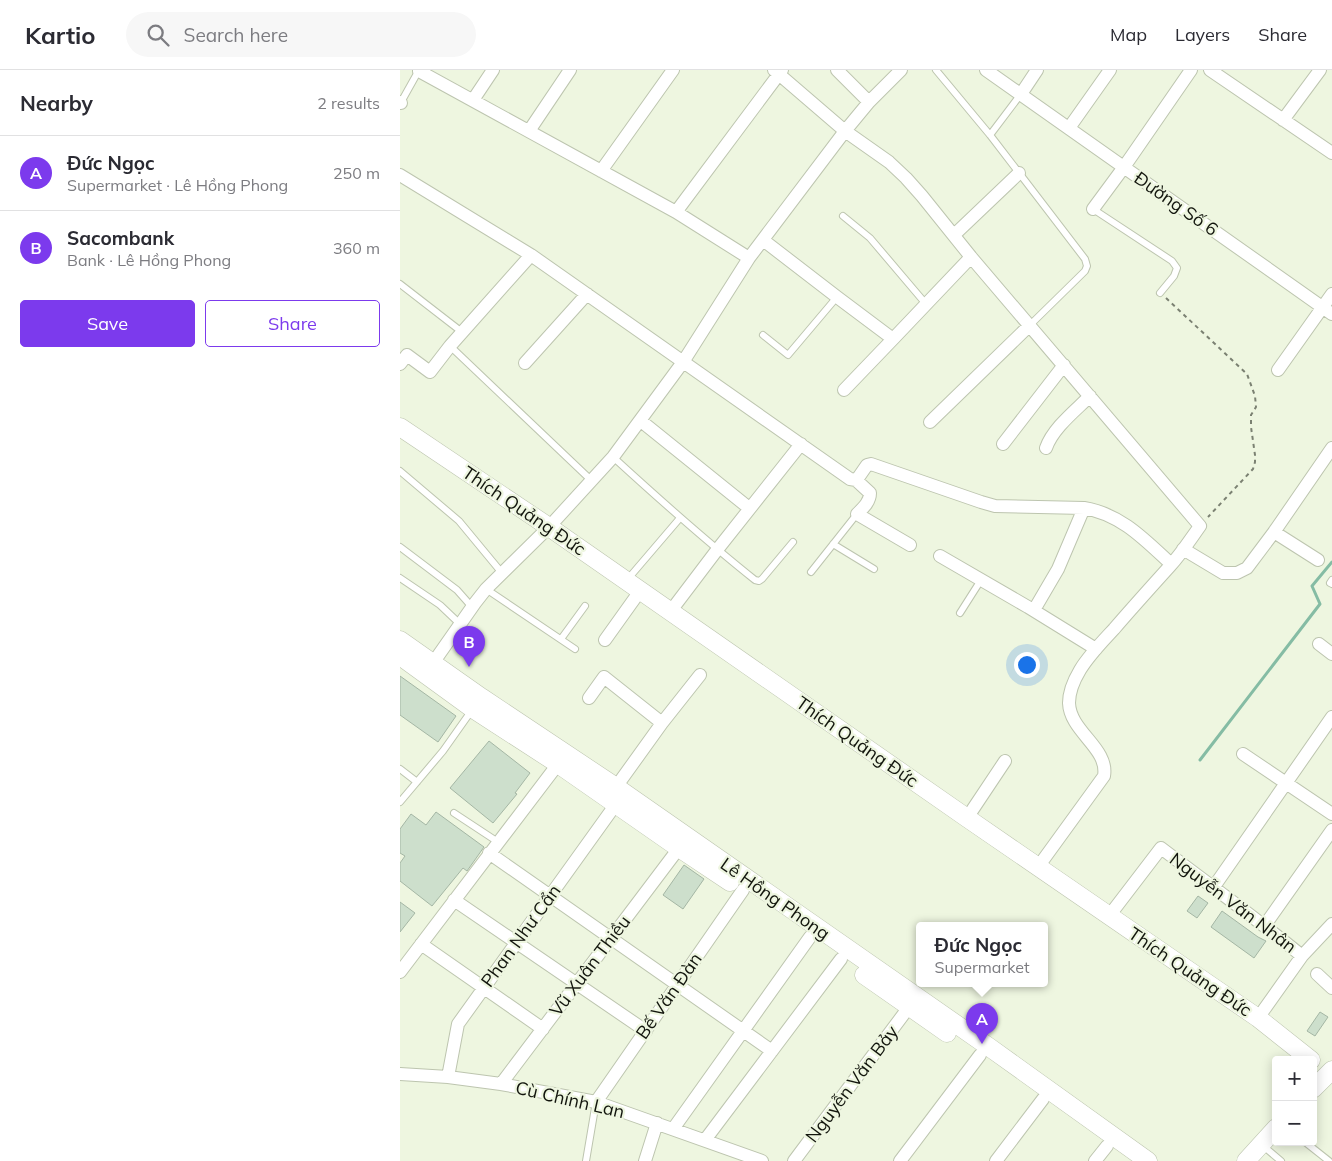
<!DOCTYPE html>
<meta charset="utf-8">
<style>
body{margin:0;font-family:Mulish,sans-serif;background:#f7f7f7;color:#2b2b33}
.controls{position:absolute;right:15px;bottom:15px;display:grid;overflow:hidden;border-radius:5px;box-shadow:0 2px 12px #0003}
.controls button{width:45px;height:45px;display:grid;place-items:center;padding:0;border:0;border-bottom:1px solid #e1e1e2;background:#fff;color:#2b2b33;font:25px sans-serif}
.you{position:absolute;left:626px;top:594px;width:18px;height:18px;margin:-12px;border:4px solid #fff;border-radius:50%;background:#1a73e8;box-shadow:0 0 0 8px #1a73e833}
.badge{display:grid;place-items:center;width:32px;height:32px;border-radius:50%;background:#7c3aed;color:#fff;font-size:16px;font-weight:700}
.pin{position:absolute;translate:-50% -41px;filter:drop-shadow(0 1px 2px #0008)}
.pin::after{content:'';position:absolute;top:26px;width:18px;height:15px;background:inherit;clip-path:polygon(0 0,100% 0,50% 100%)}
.popup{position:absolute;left:516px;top:852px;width:132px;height:65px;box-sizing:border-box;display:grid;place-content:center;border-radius:5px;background:#fff;filter:drop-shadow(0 1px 4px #0005);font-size:16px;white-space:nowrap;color:#7c7c81}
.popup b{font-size:19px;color:#2b2b33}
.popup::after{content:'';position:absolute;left:50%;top:100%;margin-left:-10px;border:10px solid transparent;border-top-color:#fff}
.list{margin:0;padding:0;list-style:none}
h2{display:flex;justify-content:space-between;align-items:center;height:65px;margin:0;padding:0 20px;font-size:21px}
h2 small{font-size:16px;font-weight:400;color:#7c7c81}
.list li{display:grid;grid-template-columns:32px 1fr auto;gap:15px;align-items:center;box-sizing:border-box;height:75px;padding:0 20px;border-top:1px solid #e1e1e2}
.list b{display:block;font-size:19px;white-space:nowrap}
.list p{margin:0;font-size:16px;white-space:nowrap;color:#7c7c81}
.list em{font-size:16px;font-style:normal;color:#7c7c81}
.actions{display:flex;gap:10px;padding:15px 20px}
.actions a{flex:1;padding:11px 0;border:1px solid #7c3aed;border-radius:5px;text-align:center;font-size:18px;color:#7c3aed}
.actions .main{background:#7c3aed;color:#fff}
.icon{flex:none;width:28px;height:28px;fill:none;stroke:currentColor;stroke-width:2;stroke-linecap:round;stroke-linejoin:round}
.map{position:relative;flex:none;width:932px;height:1091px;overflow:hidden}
header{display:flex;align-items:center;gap:30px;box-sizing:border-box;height:70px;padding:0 25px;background:#fff;border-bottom:1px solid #e1e1e2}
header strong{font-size:24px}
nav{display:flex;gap:28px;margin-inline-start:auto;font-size:18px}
.search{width:350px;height:45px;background:#f7f7f7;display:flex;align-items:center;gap:12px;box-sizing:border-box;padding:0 18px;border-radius:28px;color:#7c7c81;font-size:19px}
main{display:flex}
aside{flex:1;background:#fff}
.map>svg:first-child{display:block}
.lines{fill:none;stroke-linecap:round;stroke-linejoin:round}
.stream{stroke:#85bca4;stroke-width:3}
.building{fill:#cddfcc;stroke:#a4b6a4}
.lane-casing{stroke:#bdc5af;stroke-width:8}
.street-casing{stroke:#bdc5af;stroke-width:14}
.secondary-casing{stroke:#bdc5af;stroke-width:19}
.path{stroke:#7b8172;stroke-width:2;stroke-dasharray:4 4;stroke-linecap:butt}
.lane{stroke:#fff;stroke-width:6}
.street{stroke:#fff;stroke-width:12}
.secondary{stroke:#fff;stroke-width:18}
.labels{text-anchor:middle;stroke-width:4.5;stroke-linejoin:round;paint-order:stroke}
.street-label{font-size:18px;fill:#12150d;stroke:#eef6e0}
</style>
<header>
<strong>Kartio</strong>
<div class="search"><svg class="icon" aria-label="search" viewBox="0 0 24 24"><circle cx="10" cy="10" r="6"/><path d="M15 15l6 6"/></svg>Search here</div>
<nav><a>Map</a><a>Layers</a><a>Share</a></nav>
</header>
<main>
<aside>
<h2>Nearby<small>2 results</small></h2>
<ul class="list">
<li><span class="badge">A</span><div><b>Đức Ngọc</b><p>Supermarket · Lê Hồng Phong</p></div><em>250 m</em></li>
<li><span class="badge">B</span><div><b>Sacombank</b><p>Bank · Lê Hồng Phong</p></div><em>360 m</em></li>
</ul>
<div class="actions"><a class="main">Save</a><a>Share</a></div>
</aside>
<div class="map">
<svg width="932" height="1091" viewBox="0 0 932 1091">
<rect width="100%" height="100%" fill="#eef6e0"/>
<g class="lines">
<path class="stream" d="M 800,690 L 920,534 L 912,516 L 932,492"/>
</g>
<path class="building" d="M 0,606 L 56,646 L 38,672 L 0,645 Z
M 89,671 L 130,703 L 115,723 L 117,724 L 93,753 L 50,718 Z
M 36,742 L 84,777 L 67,801 L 63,798 L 32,836 L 0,811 L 0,793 L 5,786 L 0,783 L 0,759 L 11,744 L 26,755 Z
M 284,795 L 304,809 L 283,839 L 263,825 Z
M 798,826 L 808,833 L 797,848 L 787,841 Z
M 0,832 L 15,843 L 0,862 Z
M 822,841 L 858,867 L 866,871 L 854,888 L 811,857 Z
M 920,942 L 928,947 L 915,966 L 907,961 Z"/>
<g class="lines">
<defs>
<path id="lane" d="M 536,0 L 590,65 L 685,189 L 687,196 L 685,201 L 630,255
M 0,34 L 19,0
M 590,65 L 621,24
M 693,139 L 772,191 L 777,198 L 774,206 L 760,223
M 443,146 L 470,168 L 526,234
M 0,214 L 62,262
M 363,265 L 388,285 L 437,227
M 50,276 L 192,411
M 213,387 C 260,430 306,471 355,510 L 359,511 L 362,509 L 393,472
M 0,401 L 59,451 L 102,503
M 433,474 L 474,499
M 0,477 L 57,520 L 72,537
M 411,502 L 457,444
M 0,508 L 40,535 L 60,554
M 227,510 L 280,448
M 932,510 L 930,513 L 932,514
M 86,519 L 175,579
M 560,543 L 581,510
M 161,569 L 185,536
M 0,699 L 17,712
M 0,732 L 43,681 L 72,640
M 54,743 L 98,772
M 905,1072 L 929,1091
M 862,1075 L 881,1091
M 186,1091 L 196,1032"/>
<path id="street" d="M 374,0 L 445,61 L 489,92 L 506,108 L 522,126 L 571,187 L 800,456 C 790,470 781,484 770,496 C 751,517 732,538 714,559 C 702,572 689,585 680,600 C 674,610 669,621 669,633 C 670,662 709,678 704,706 L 638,797
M 437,0 L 469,32
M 586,0 L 932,244
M 810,0 L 932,83
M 19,1 L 276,142 L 349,188
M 621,24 L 637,0
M 73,30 L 93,0
M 0,32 L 1,33
M 883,50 L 920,0
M 669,58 L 710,0
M 129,61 L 170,0
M 201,101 L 273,0
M 0,105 L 131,185 L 450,409 L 456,410 L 458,408 L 467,395 L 471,394 L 581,432 L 595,436 L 684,438 C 721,444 745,470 771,494
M 693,139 L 724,97 L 791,0
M 276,142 L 382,0
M 554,165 L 619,103
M 363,170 L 437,227 L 493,269 L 571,187
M 125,293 L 187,224
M 0,294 L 7,285 L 30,302 L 50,276 L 131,185
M 878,300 L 932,224
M 444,320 L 493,269
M 241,351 L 349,438
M 530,352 L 630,255
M 603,374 L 664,295
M 646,378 C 653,358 675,341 690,326
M 456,410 L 470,423 C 470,432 463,438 457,444 L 510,475
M 874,462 L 918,490
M 783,479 L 823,503 L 837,503 L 847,498 L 874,462 L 932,378
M 540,486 L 628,537 L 696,579
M 634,540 L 658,499 L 684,438
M 270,542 L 317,480 L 401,374
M 205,570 L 240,521
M 919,574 L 932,584
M 33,593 L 75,533 L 86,519 L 149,457 L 213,387 L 283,292 L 349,188 L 445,61 L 469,32 L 501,0
M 189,628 L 204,607 L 262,653 L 216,717
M 262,653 L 300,605
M 843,684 L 932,744
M 567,748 L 605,691
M 89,783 L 372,981
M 813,818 L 932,647
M 54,830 L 246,961
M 709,846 L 761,778 C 808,814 856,848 902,886
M 865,855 L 932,760
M 21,874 L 143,959
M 0,902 L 158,694
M 917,904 L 932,918
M 858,948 L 902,886 L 932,854
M 0,1004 L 48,1007 L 101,1014 L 196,1032 L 362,1091
M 48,1007 L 58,954 L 216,734
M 101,1014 L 279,778
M 196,1032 L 343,820
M 273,1059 L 410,867
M 305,1070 L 441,889
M 245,1091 L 257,1053
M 394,1091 L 509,937
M 500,1091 L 580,985
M 596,1091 L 643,1029
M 695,1091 L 707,1076"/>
<path id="secondary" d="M 0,357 L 149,457 L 567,748 L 858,948 L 911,990
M 0,570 L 81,627 L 216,717 L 589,977 L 748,1091
M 0,586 L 73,639 L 158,694 L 270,772 L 330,812
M 464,905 L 547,963
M 913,1019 L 932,1000
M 846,1091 L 876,1058"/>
</defs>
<use href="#lane" class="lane-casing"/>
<use href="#street" class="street-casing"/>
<use href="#secondary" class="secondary-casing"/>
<path class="path" d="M 766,228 L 847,304 L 855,326 L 856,337 L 851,345 L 851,357 L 855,385 L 855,392 L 853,399 L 808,447"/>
<use href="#lane" class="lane"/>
<use href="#street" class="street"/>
<use href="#secondary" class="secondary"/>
</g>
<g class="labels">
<g class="street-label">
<text transform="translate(776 134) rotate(35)" y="6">Đường Số 6</text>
<text transform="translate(124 441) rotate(34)" y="6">Thích Quảng Đức</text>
<text transform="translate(457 672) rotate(35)" y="6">Thích Quảng Đức</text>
<text transform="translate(375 829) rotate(35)" y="6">Lê Hồng Phong</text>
<text transform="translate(833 833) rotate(37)" y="6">Nguyễn Văn Nhân</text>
<text transform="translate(121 866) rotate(-54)" y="6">Phan Như Cẩn</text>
<text transform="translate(190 896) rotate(-53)" y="6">Vũ Xuân Thiều</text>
<text transform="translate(790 902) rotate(34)" y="6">Thích Quảng Đức</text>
<text transform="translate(269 926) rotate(-55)" y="6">Bế Văn Đàn</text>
<text transform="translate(452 1014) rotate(-53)" y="6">Nguyễn Văn Bảy</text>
<text transform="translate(170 1030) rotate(13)" y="6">Cù Chính Lan</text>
</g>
</g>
</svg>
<div class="controls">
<button>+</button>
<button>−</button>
</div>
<div class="you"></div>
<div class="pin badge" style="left:582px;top:974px">A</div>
<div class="popup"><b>Đức Ngọc</b>Supermarket</div>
<div class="pin badge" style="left:69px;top:597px">B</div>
</div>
</main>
